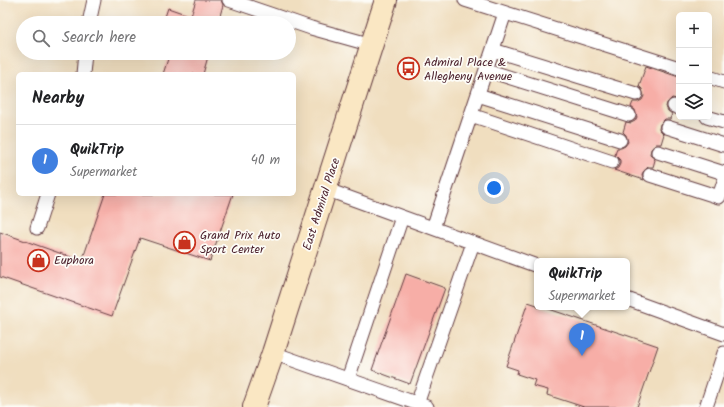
<!DOCTYPE html>
<meta charset="utf-8">
<style>
body{margin:0;font-family:Kalam,sans-serif;background:#f6f6f6;color:#202124}
.controls{position:absolute;right:12px;top:12px;display:grid;overflow:hidden;border-radius:6px;box-shadow:0 4px 16px #0002}
.controls button{width:36px;height:36px;display:grid;place-items:center;padding:0;border:0;border-bottom:1px solid #e0e0e0;background:#fff;color:#202124;font:20px sans-serif}
.you{position:absolute;left:494px;top:188px;width:14px;height:14px;margin:-10px;border:3px solid #fff;border-radius:50%;background:#1a73e8;box-shadow:0 0 0 6px #1a73e833}
.badge{display:grid;place-items:center;width:26px;height:26px;border-radius:50%;background:#2563eb;color:#fff;font-size:13px;font-weight:700}
.pin{position:absolute;translate:-50% -33px;filter:drop-shadow(0 1px 2px #0008)}
.pin::after{content:'';position:absolute;top:21px;width:14px;height:12px;background:inherit;clip-path:polygon(0 0,100% 0,50% 100%)}
.popup{position:absolute;left:534px;top:258px;width:96px;height:52px;box-sizing:border-box;display:grid;place-content:center;border-radius:6px;background:#fff;filter:drop-shadow(0 1px 3px #0005);font-size:13px;white-space:nowrap;color:#757577}
.popup b{font-size:15px;color:#202124}
.popup::after{content:'';position:absolute;left:50%;top:100%;margin-left:-8px;border:8px solid transparent;border-top-color:#fff}
.list{margin:0;padding:0;list-style:none}
h2{display:flex;justify-content:space-between;align-items:center;height:52px;margin:0;padding:0 16px;font-size:17px}
h2 small{font-size:13px;font-weight:400;color:#757577}
.list li{display:grid;grid-template-columns:26px 1fr auto;gap:12px;align-items:center;box-sizing:border-box;height:72px;padding:0 16px;border-top:1px solid #e0e0e0}
.list b{display:block;font-size:15px;white-space:nowrap}
.list p{margin:0;font-size:13px;white-space:nowrap;color:#757577}
.list em{font-size:13px;font-style:normal;color:#757577}
.icon{flex:none;width:22px;height:22px;fill:none;stroke:currentColor;stroke-width:2;stroke-linecap:round;stroke-linejoin:round}
.map{position:relative;flex:none;width:724px;height:407px;overflow:hidden}
.search{position:absolute;background:#fff;box-shadow:0 4px 16px #0002;left:16px;top:16px;width:280px;height:44px;display:flex;align-items:center;gap:10px;box-sizing:border-box;padding:0 14px;border-radius:22px;color:#757577;font-size:15px}
.panel{position:absolute;background:#fff;box-shadow:0 4px 16px #0002;left:16px;top:72px;width:280px;height:124px;border-radius:6px}
.map>svg:first-child{display:block}
.building{fill:#f7aea7}
.lines{fill:none;stroke-linecap:round;stroke-linejoin:round}
.lane-casing{stroke:#633c41;stroke-width:15}
.secondary-casing{stroke:#633c41;stroke-width:24}
.lane{stroke:#fff;stroke-width:13}
.secondary{stroke:#fae7c3;stroke-width:22}
.labels{text-anchor:middle;stroke-width:3.5;stroke-linejoin:round;paint-order:stroke}
.poi-label{font-size:12px;fill:#4a1f2b;stroke:#fdfcf7;text-anchor:start}
.street-label{font-size:12px;fill:#4a1f2b;stroke:#fdfcf7}
</style>
<div class="map">
<svg width="724" height="407" viewBox="0 0 724 407">
<rect width="100%" height="100%" fill="#fdfcf7"/>
<filter id="ink" filterUnits="userSpaceOnUse"><feTurbulence type="fractalNoise" baseFrequency=".025" numOctaves="2"/><feDisplacementMap in="SourceGraphic" scale="8" xChannelSelector="R" yChannelSelector="G"/><feConvolveMatrix kernelMatrix="1 2 1 2 8 2 1 2 1" color-interpolation-filters="sRGB"/></filter>
<filter id="wash" filterUnits="userSpaceOnUse"><feTurbulence type="fractalNoise" baseFrequency=".012" numOctaves="4" result="noise"/><feDisplacementMap in="SourceGraphic" scale="16" xChannelSelector="R" yChannelSelector="G"/><feGaussianBlur stdDeviation="0.9" result="paint"/><feColorMatrix in="noise" values="0 0 0 0 0 0 0 0 0 0 0 0 0 0 0 0 0 1.4 0 .05"/><feComposite in="paint" operator="in"/></filter>
<g filter="url(#wash)">
<rect width="100%" height="100%" fill="#f0debf"/>
<g id="blocks">
<path class="building" d="M 196,0 L 221,0 L 223,5 L 218,23 L 163,23 L 168,8 L 191,16 Z
M 170,53 L 209,53 L 203,74 L 163,74 Z
M 646,66 L 679,77 L 679,92 L 677,99 L 672,98 L 667,103 L 666,107 L 668,111 L 672,114 L 670,119 L 665,119 L 660,124 L 659,129 L 664,134 L 661,144 L 656,144 L 651,149 L 650,154 L 655,160 L 653,167 L 648,167 L 643,172 L 642,176 L 644,180 L 614,170 L 618,168 L 620,164 L 620,160 L 615,155 L 617,148 L 621,148 L 625,146 L 628,142 L 626,135 L 623,132 L 626,122 L 631,123 L 635,121 L 637,117 L 635,110 L 631,107 L 633,102 L 638,102 L 642,100 L 644,96 L 642,89 L 639,86 Z
M 105,194 L 233,194 L 210,261 L 140,238 L 112,316 L 0,277 L 0,232 L 82,261 Z
M 406,274 L 445,288 L 410,384 L 372,370 Z
M 528,302 L 537,305 L 537,307 L 543,307 L 658,346 L 637,407 L 584,407 L 547,395 L 548,390 L 533,386 L 535,380 L 517,374 L 518,370 L 506,366 Z"/>
</g>
</g>
<g filter="url(#ink)">
<use href="#blocks" fill-opacity="0" stroke="#633c41" stroke-width="1"/>
<g class="lines">
<defs>
<path id="lane" d="M 229,0 L 311,28 L 372,45
M 465,0 L 679,68
M 89,23 L 94,0
M 493,50 L 636,94
M 486,70 L 629,115
M 83,74 L 85,53
M 709,77 L 724,82
M 478,95 L 620,140
M 674,106 L 679,108
M 471,115 L 612,162
M 707,117 L 724,122
M 667,127 L 724,145
M 658,152 L 724,173
M 650,175 L 719,197 L 724,181
M 325,189 L 537,266
M 37,228 L 48,194
M 433,228 L 505,13
M 627,299 L 724,334
M 273,353 L 427,407
M 348,379 L 402,217
M 417,404 L 473,243
M 706,407 L 724,353"/>
<path id="secondary" d="M 254,407 L 273,353 L 386,0"/>
</defs>
<use href="#lane" class="lane-casing"/>
<use href="#secondary" class="secondary-casing"/>
<use href="#lane" class="lane"/>
<use href="#secondary" class="secondary"/>
</g>
</g>
<defs>
<symbol id="bus-ring" viewBox="-11 -11 22 22"><circle r="9.5" fill="#fdfcf7" stroke="#c8321e" stroke-width="1.5"/><path d="M-5-6H5V4H4V6H2V4H-2V6H-4V4H-5ZM-3.5-4V0h7V-4ZM-3.5 1.2v1.5H-2V1.2ZM2 1.2v1.5H3.5V1.2Z" fill="#c8321e"/></symbol>
<symbol id="shop-ring" viewBox="-11 -11 22 22"><circle r="9.5" fill="#fdfcf7" stroke="#c8321e" stroke-width="1.5"/><path d="M-5-2.5h2.3a2.7 3.5 0 0 1 5.4 0H5L5.5 6h-11ZM-1.5-2.5h3a1.5 2.3 0 0 0-3 0Z" fill="#c8321e"/></symbol>
</defs>
<g fill-rule="evenodd">
<use href="#bus-ring" x="396" y="56" width="25" height="25"/>
<use href="#shop-ring" x="172" y="230" width="25" height="25"/>
<use href="#shop-ring" x="26" y="248" width="25" height="25"/>
</g>
<g class="labels">
<g class="poi-label">
<text x="424" y="66">Admiral Place &amp;<tspan x="424" dy="14">Allegheny Avenue</tspan></text>
<text x="200" y="239">Grand Prix Auto<tspan x="200" dy="14">Sport Center</tspan></text>
<text x="54" y="264">Euphora</text>
</g>
<g class="street-label">
<text transform="translate(321 204) rotate(-72)" y="4">East Admiral Place</text>
</g>
</g>
</svg>
<div class="controls">
<button>+</button>
<button>−</button>
<button><svg class="icon" aria-label="layers" viewBox="0 0 24 24"><path d="M12 4l9 5-9 5-9-5zM3 14l9 5 9-5"/></svg></button>
</div>
<div class="you"></div>
<div class="pin badge" style="left:582px;top:356px;background:#3f7fe0">1</div>
<div class="popup"><b>QuikTrip</b>Supermarket</div>
<div class="search"><svg class="icon" aria-label="search" viewBox="0 0 24 24"><circle cx="10" cy="10" r="6"/><path d="M15 15l6 6"/></svg>Search here</div>
<section class="panel">
<h2>Nearby<small></small></h2>
<ul class="list">
<li><span class="badge" style="background:#3f7fe0">1</span><div><b>QuikTrip</b><p>Supermarket</p></div><em>40 m</em></li>
</ul>
</section>
</div>
